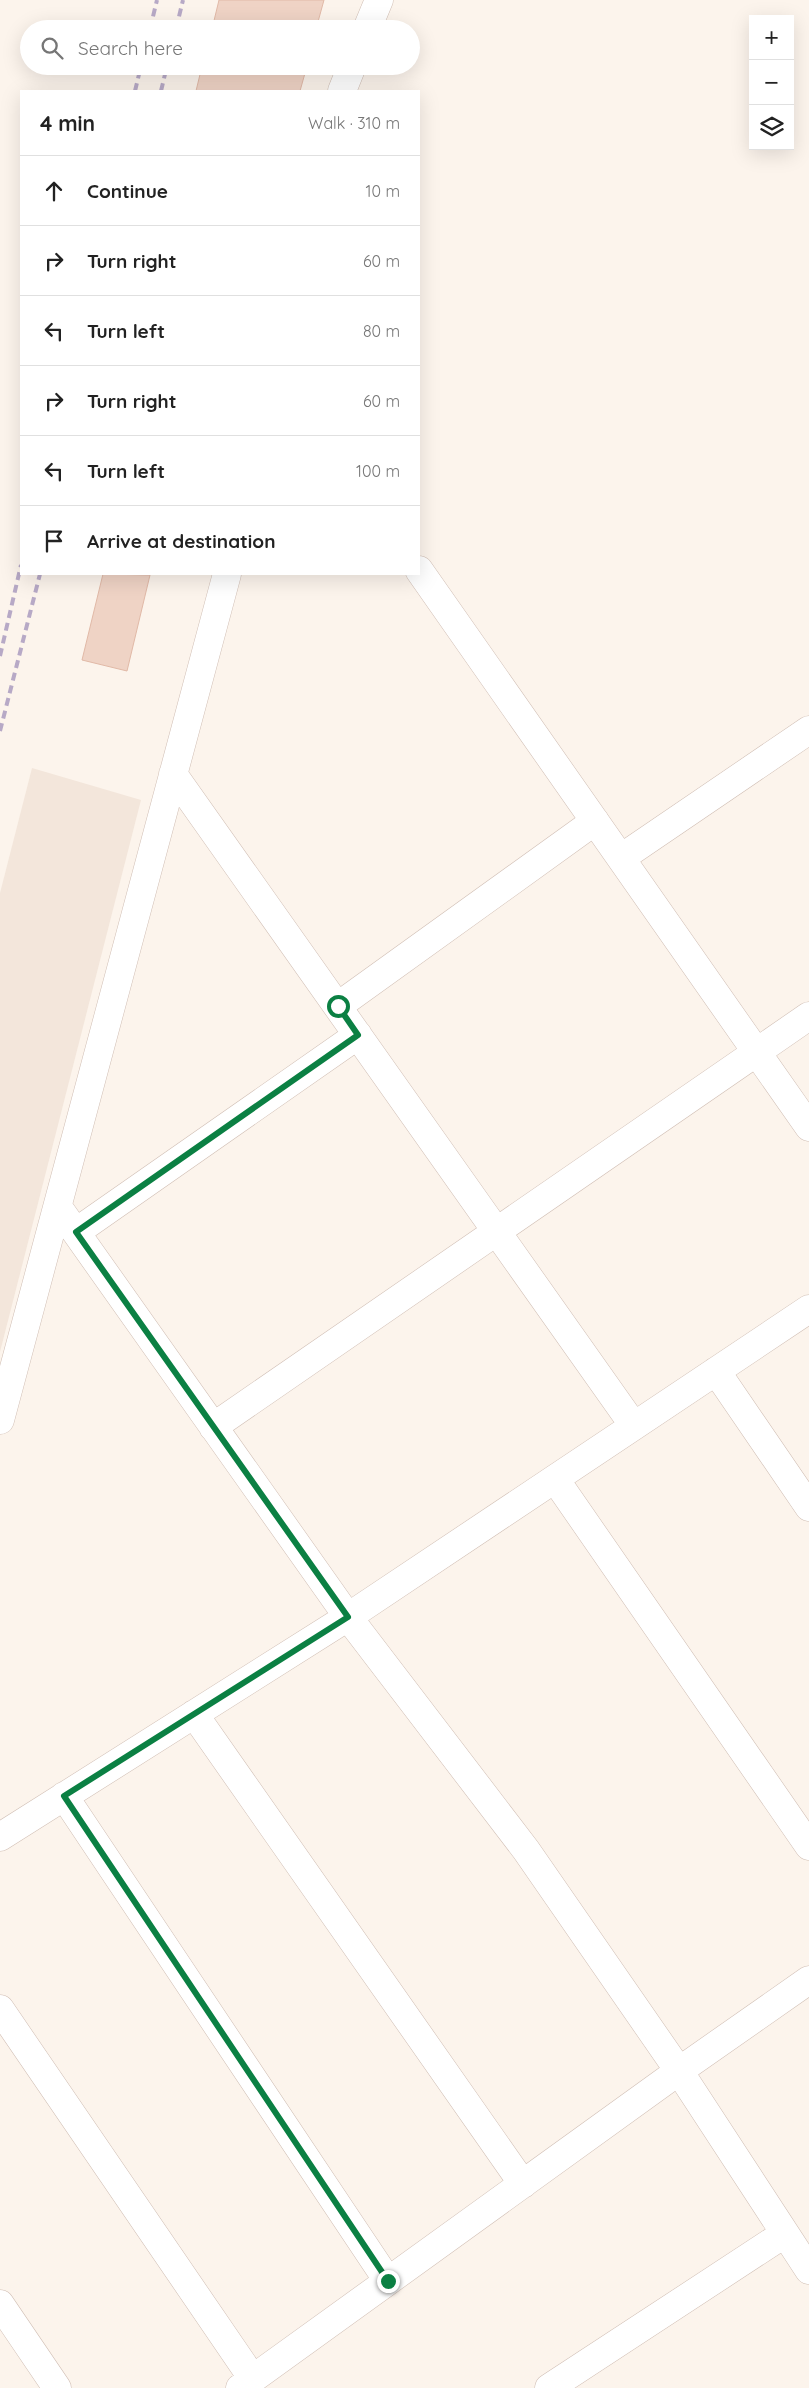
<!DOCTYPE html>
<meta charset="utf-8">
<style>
body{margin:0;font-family:Quicksand,sans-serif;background:#f2f2f2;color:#222}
.controls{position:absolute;right:15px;top:15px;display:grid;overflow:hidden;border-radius:0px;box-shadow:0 5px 20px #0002}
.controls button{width:45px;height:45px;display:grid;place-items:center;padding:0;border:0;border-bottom:1px solid #e0e0e0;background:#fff;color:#222;font:25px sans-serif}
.stop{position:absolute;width:15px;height:15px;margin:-11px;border:4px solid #0b8043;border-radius:50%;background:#fff}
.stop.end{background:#0b8043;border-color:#fff;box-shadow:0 1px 5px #0008}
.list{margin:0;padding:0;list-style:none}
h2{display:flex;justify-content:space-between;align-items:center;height:65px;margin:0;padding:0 20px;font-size:21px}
h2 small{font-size:16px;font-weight:400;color:#767676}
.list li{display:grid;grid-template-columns:32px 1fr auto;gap:15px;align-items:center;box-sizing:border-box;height:70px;padding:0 20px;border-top:1px solid #e0e0e0}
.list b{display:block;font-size:19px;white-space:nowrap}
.list em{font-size:16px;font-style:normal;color:#767676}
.icon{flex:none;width:28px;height:28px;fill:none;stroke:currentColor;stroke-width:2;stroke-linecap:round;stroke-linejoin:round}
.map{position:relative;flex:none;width:809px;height:2388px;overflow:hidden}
.search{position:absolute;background:#fff;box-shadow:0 5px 20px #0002;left:20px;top:20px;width:400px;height:55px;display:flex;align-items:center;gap:12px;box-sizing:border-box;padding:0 18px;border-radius:28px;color:#767676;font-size:19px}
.panel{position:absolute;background:#fff;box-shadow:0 5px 20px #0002;left:20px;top:90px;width:400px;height:485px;border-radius:0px}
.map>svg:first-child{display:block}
.residential{fill:#f3e6db}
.building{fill:#efd3c5;stroke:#e1b9a7}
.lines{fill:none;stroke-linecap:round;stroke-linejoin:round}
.minor-casing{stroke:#d0beb4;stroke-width:29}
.minor{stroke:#fff;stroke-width:28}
.rail{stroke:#b7a9c6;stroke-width:4;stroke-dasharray:8 5;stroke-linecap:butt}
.route{stroke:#0b8043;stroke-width:6}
</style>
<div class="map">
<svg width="809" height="2388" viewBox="0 0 809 2388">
<rect width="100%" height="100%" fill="#fcf4ec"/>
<path class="residential" d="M 32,768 L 141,800 L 0,1352 L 0,893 Z"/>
<path class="building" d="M 219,0 L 324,0 L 316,29 L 212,29 Z
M 202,66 L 307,66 L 300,91 L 196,91 Z
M 103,574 L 150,575 L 127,671 L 82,660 Z"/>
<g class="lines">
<defs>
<path id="minor" d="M 367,29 L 379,0
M 342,91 L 352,66
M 419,570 L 809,1127
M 173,774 L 634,1426
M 621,858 L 809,730
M 338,1006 L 595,821
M 58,1207 L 348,1617 L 526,1850 L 679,2071 L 809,2270
M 76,1232 L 358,1035
M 716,1371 L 809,1507
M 0,1420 L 227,574
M 213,1427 L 809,1016
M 555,1479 L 809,1846
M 194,1714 L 523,2184
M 64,1796 L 388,2281
M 0,1837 L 348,1617 L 809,1309
M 0,2009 L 253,2379
M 0,2304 L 57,2388
M 240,2388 L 679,2071 L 809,1980
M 549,2388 L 784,2234"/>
</defs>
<use href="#minor" class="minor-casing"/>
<use href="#minor" class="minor"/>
<path class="rail" d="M 150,29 L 157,0
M 176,29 L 183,0
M 135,91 L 141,66
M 161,91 L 167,66
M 0,656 L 21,565
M 0,731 L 40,574"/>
</g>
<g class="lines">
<path class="route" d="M 338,1006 L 358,1035 L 76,1232 L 348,1617 L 64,1796 L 388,2281"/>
</g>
</svg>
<div class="controls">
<button>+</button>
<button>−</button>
<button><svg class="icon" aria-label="layers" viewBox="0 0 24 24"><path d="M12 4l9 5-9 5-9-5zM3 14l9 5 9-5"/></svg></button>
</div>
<div class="stop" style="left:338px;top:1006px"></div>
<div class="stop end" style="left:388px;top:2281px"></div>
<div class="search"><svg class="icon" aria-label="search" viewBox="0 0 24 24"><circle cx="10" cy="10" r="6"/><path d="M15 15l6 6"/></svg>Search here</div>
<section class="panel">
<h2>4 min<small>Walk · 310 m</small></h2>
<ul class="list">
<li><svg class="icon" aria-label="ahead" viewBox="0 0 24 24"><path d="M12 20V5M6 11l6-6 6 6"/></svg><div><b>Continue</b></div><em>10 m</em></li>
<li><svg class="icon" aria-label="right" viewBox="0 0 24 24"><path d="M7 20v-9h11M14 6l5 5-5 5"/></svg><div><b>Turn right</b></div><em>60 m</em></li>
<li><svg class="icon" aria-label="left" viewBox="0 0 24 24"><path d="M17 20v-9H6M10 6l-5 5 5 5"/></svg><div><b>Turn left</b></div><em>80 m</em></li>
<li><svg class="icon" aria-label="right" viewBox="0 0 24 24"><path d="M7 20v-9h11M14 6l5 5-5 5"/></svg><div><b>Turn right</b></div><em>60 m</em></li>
<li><svg class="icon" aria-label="left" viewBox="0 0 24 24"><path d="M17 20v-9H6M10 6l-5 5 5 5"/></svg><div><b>Turn left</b></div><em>100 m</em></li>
<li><svg class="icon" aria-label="arrive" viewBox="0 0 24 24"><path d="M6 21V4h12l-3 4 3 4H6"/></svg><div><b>Arrive at destination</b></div></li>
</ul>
</section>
</div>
